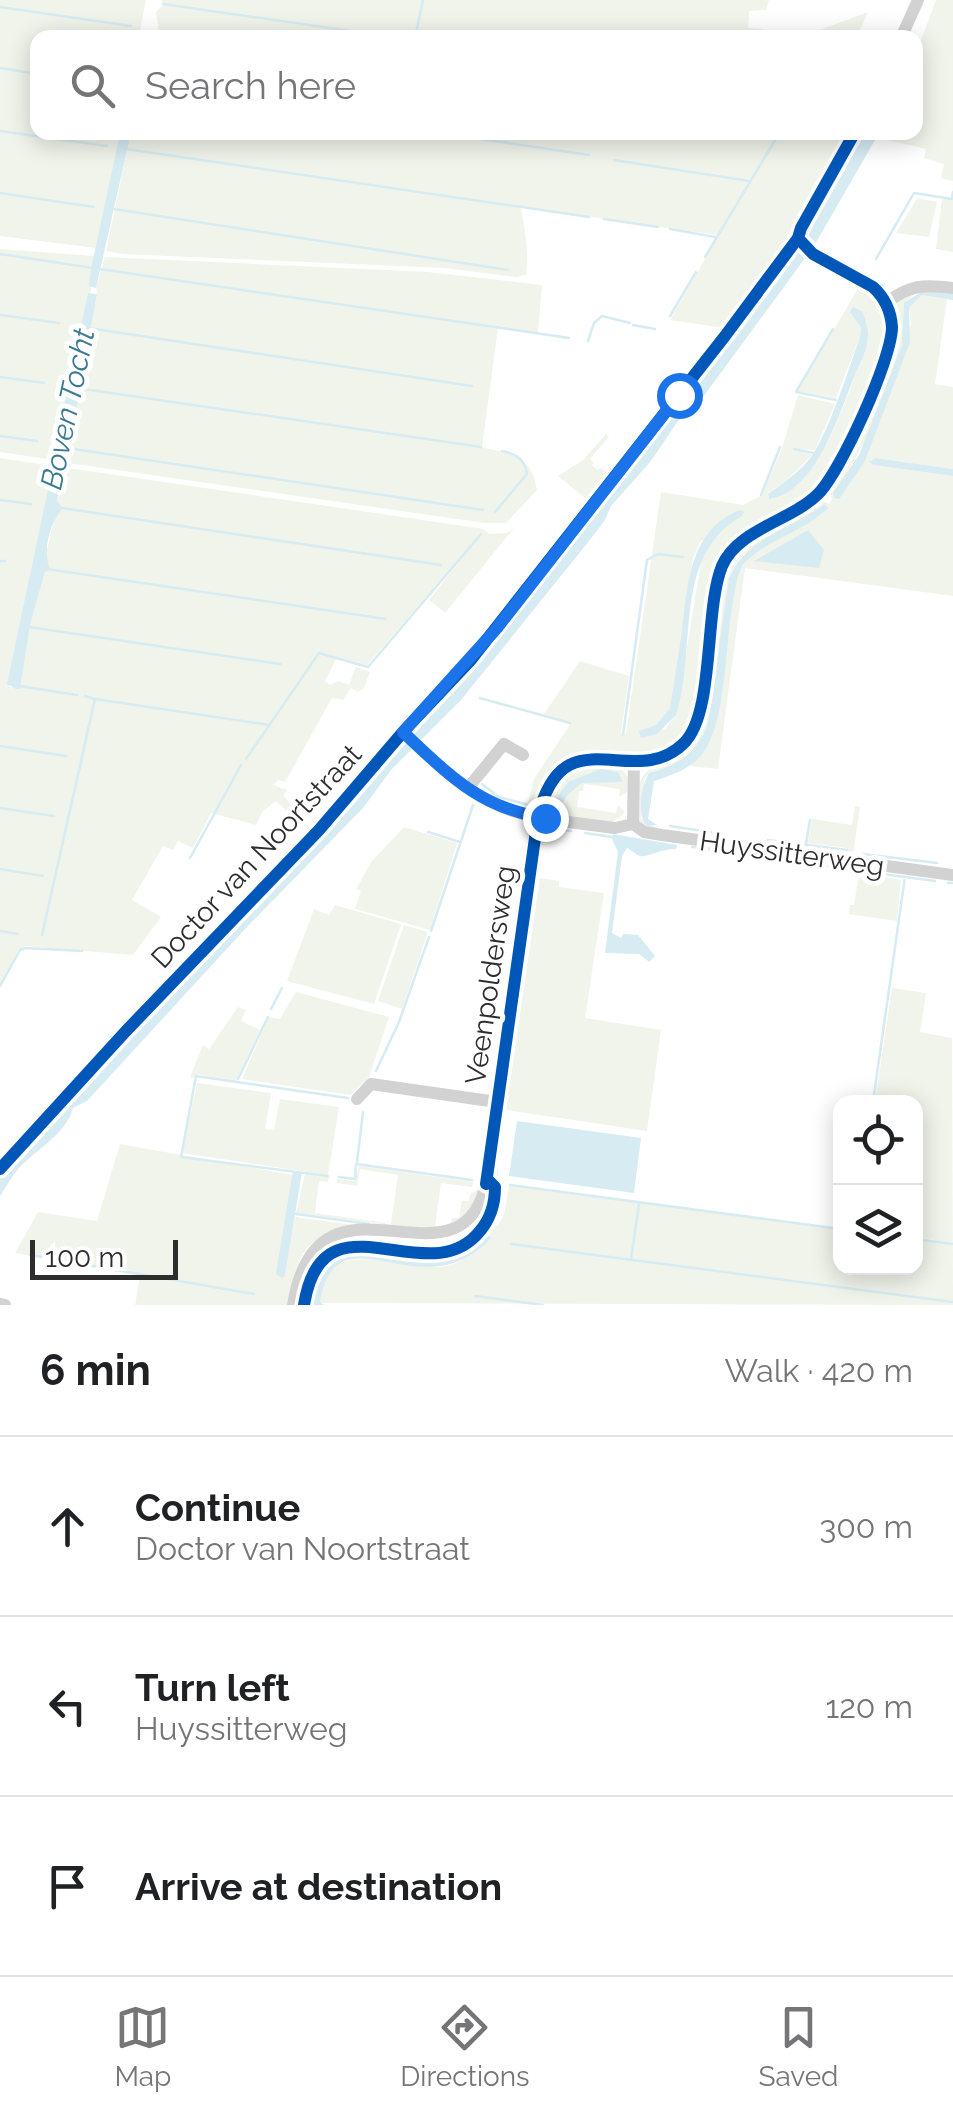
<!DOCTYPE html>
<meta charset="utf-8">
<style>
body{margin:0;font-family:Raleway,sans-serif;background:#f6f6f6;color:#202124}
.controls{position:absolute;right:30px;bottom:30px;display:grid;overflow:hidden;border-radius:20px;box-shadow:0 5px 25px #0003}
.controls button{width:90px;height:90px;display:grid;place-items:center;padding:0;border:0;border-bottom:2px solid #e0e0e0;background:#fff;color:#202124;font:50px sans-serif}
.scale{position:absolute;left:30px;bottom:25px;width:148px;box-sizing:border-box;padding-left:10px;border:5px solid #2d2d2d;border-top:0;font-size:28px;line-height:35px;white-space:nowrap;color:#2d2d2d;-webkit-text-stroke:8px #fff;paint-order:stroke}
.stop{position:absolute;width:30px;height:30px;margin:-22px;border:8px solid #1a73e8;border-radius:50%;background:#fff}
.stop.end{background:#1a73e8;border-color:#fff;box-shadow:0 2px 10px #0008}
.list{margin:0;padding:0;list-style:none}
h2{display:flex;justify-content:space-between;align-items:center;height:130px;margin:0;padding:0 40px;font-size:42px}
h2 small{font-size:32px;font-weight:400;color:#757577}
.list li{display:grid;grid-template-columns:65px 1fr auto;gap:30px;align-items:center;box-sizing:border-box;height:180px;padding:0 40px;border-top:2px solid #e0e0e0}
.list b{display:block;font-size:38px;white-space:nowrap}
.list p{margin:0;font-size:32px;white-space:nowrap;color:#757577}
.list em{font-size:32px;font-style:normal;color:#757577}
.icon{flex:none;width:55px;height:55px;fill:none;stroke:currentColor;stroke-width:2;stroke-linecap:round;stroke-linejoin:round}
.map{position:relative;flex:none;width:953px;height:1305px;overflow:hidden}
.search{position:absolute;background:#fff;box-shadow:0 5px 25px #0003;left:30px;right:30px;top:30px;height:110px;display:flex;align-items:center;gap:25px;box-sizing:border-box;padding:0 35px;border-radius:20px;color:#757577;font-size:38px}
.sheet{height:670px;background:#fff}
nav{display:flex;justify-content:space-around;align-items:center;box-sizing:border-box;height:140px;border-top:2px solid #e0e0e0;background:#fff;font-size:28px;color:#757577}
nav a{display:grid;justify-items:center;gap:5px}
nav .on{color:#767676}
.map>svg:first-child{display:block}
.green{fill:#f1f4eb;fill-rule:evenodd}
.water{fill:#d6ebf2}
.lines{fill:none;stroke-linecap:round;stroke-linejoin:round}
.stream{stroke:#d6ebf2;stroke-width:2.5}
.minor{stroke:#d2d2d2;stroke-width:12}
.cycleway-casing{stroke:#fff;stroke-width:19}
.cycleway{stroke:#0057b8;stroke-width:12}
.route{stroke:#1a73e8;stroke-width:12}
.labels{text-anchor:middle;stroke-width:10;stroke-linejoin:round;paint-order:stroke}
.street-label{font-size:28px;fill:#2d2d2d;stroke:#fff}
.water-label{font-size:30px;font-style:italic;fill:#397a92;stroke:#fff}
</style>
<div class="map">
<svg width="953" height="1305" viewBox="0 0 953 1305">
<rect width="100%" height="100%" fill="#fff"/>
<path class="green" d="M 0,0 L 146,0 L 139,37 L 38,38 L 38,132 L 120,133 L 96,248 L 0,236 Z
M 161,0 L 769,0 L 766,10 L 749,11 L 748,28 L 763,29 L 764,37 L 154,38 L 159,32 L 156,12 L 164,4 Z
M 936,0 L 953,0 L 953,181 L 941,178 L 944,164 L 924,158 L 926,149 L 875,137 L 879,133 L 916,132 L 916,54 Z
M 868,12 L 857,37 L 814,37 L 814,32 Z
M 131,133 L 850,133 C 816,202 768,264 724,328 L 670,320 L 737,203 L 717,235 L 453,197 L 521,208 C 525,231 529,252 526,275 L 517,277 L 445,268 L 123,254 L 106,251 Z
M 953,192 L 953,252 L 936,249 L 942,199 L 952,199 Z
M 917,198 L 937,202 L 929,237 L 896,233 Z
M 0,249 L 94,256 L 91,292 L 88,293 L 54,460 L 0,452 Z
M 105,257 L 428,272 L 542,285 L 538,333 L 498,328 L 482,447 C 511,455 532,455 537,490 L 506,523 L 485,523 L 61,462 L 74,449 L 70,443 L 97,294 L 96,288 Z
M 860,285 C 875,296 885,311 885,330 C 886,361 841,460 820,485 C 798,510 756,518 736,539 C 701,577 702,659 695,709 C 658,806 556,699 535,813 L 526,812 L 534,779 L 571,723 L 544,714 L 580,661 L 629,676 L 621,733 L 626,734 L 661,492 L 743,505 L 762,495 L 782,448 L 798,395 L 835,404 L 815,450 L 793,449 L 812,455 L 785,482 L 768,493 L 769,499 C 819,493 848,392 864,352 L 868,339 L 866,321 L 856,317 L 861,327 L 860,337 L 836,398 L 798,391 ZM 743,512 L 720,530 L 702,556 L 676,715 L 665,729 L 640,731 L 656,725 L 670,708 L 693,559 L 700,542 Z
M 914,294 C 895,318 910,319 902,344 C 889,391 862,454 834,493 L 865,461 L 911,325 L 909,308 L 922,295 L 947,299 L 935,384 L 953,387 L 953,469 L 875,458 L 869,462 L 873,465 L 953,476 L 953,596 L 745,568 L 718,769 L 690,766 C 737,729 719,621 742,566 C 762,542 799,532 824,512 L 823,504 L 802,520 L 755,546 L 743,555 L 731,572 L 707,727 C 694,755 678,765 649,773 L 644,780 L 641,818 L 655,827 L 660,826 L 654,830 L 640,823 C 636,812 637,804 638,793 C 641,751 685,774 702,727 C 718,683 708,598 732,561 C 747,536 796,519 820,500 L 829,504 L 832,500 L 829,490 L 855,449 L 896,345 L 897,302 Z
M 606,434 L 609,437 L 590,459 L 593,462 L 592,466 L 598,470 L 601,468 L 611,476 L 590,502 L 558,476 L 583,460 Z
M 0,458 L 53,466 L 9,687 L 20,688 L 30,625 L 45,572 L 45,558 L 55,517 L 63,508 L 57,501 L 61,467 L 484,529 L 489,534 L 507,533 L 514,528 L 445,613 L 429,600 L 482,532 L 367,665 L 337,657 L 325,681 L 330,685 L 339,681 L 349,685 L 356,667 L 370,672 L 364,688 L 358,692 L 351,688 L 343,700 L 332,698 L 285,782 L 278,780 L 273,785 L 287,790 L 283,796 L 293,806 L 288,812 L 276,801 L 263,811 L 256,825 L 211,813 L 193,848 L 178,841 L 173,850 L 163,846 L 132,900 L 161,917 L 133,955 L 25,946 L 18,950 L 0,987 Z
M 588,765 L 622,769 L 628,777 L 629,791 L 619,797 L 620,789 L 584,784 L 583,791 L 579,791 L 577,807 L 616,813 L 618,805 L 625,812 C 609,834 567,818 544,815 C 551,789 564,774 588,765 Z
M 855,806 L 860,807 L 853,855 L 771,844 L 768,841 L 847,852 L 847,848 L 808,843 L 812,819 L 852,825 Z
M 404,827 L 457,843 L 430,930 L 355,909 L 361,891 L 356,889 L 372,861 Z
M 821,861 L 953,878 L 953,881 L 875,871 L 875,875 L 901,880 L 897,921 L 849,914 L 850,905 L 854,905 L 859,873 L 864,874 L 865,870 Z
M 540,878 L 559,881 L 559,887 L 604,893 L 585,1018 L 661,1030 L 647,1131 L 506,1110 Z
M 335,905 L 401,924 L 374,1004 L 287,981 L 314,909 L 329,915 Z
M 404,925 L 428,932 L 402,1009 L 378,1001 Z
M 892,988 L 926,993 L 920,1032 L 952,1038 L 953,1305 L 320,1303 C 321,1295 322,1286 324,1279 C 344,1234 425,1283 460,1261 C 466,1258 472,1249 477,1244 C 464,1252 449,1259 433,1260 C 378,1262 324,1221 311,1305 L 306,1305 C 323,1195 421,1291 477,1238 C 491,1224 496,1209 498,1189 L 491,1179 L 492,1173 L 498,1168 L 498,1181 L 503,1183 L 493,1222 L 498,1226 L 504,1214 L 509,1186 L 840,1229 L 840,1268 L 916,1268 L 916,1239 L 941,1241 L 916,1237 L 916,1102 L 875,1102 Z
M 296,992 L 389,1017 L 369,1077 L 350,1095 L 242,1079 L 269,1017 L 280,1019 Z
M 238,1007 L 246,1010 L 241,1021 L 260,1030 L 236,1081 L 197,1074 L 195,1078 L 190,1077 L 203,1045 L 209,1049 Z
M 197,1083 L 271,1093 L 265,1129 L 274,1130 L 280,1099 L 339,1107 L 328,1175 L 182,1153 Z
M 120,1144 L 293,1175 L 277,1274 L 282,1277 L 285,1275 L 295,1217 L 377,1228 L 383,1224 L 296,1213 L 305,1174 L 329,1177 L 328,1182 L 319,1181 L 315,1213 L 386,1223 L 385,1229 C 317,1232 300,1232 288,1305 L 135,1305 L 140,1276 L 15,1253 L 38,1212 L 97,1221 Z
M 359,1166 L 473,1182 L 472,1187 L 441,1183 L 435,1226 L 450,1228 L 452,1218 L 459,1218 L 462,1201 L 469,1201 L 470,1194 L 481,1188 C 470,1232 435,1240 395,1235 L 391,1223 L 398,1175 L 360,1169 L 357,1186 L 337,1183 L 337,1179 L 354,1181 Z
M 491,1185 C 495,1197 491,1211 484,1222 C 436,1301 324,1180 302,1305 L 299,1305 C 302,1293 304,1278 310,1267 C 352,1193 472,1305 491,1185 Z"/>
<path class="water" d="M 120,133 L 131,133 L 96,288 L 89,286 L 91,269 Z
M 861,133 L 879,133 L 814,246 L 703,397 L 678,421 L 651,461 L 611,506 L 605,520 L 589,541 L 461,700 L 391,770 L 363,808 L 246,928 L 87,1101 L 73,1108 C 66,1134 38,1148 19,1168 C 12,1176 6,1187 0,1196 L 0,1177 L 9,1167 L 332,824 L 787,258 L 795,255 L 811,231 L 810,223 Z
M 924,290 L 953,294 L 953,300 L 922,295 L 909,308 L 910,342 L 865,461 L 839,499 L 834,498 L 833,493 L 859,455 L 902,345 L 904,303 Z
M 88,293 L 97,294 L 70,443 L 74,449 L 61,462 L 54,460 L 56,444 Z
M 853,307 L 863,312 C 865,319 868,327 868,335 C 868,350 858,366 853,380 C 838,417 815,493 769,499 L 768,494 C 784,483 799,472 811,457 C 829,432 849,368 860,337 L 861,327 L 850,312 Z
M 875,458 L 953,469 L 953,476 L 873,465 L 869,462 Z
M 53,466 L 61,467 L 57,501 L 63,508 C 50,522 42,551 50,569 L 45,572 L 30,625 L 20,689 L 16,689 L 7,684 Z
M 824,504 L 828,508 C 803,533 764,540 742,566 C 721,616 734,727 696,761 C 683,772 668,776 654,781 L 648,819 L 657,825 L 646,826 C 637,813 641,786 649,773 C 678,765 694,755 707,727 L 729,579 C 743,540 793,527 824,504 Z
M 740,510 L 744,512 L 742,516 C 671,556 698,648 676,715 L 657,734 L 641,738 L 639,731 L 656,725 L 670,708 C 674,682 678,656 682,630 C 688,584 689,530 740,510 Z
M 808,530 L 824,550 L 819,568 L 754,561 Z
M 601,769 L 618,772 L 623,782 L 581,783 L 566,797 L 558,812 L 553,811 L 552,804 L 568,782 Z
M 613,834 L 677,845 L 676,849 C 663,848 646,858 640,856 C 635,854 631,850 627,848 L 622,856 L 612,933 L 621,938 L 623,934 L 638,935 L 655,956 L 649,962 L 639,954 L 605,953 L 618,852 L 612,839 Z
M 517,1121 L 641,1138 L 634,1193 L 509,1176 Z
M 293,1171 L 302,1172 L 285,1276 L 282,1278 L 276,1274 Z
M 486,1234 L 491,1238 C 474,1256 454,1267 428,1267 C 380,1268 332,1232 320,1302 L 324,1305 L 311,1305 C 329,1194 423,1301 486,1234 Z"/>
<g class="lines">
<path class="stream" d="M 163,4 L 399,38
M 0,7 L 131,26
M 158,32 L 196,38
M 415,38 L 423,0
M 0,68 L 38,74
M 0,131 L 107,146
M 434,132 L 589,155
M 126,149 L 589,217
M 614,160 L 749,181
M 0,193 L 94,207
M 114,209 L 508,270
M 604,219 L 658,227
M 670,229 L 715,237
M 0,254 L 93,268
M 705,257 L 780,132
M 876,259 L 914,193 L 952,199 L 953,192
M 100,269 L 569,338
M 0,315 L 59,323
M 670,316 L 696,272
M 633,325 L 655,329
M 88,328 L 472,386
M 833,329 L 796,392 L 836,400
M 588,341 L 594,323 L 602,316 L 630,323
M 0,377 L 44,383
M 77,388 L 481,447
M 0,436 L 37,441
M 74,449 L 483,510
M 794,449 L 813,453
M 761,495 L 780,447
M 0,500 L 31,504
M 62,508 L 441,565
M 495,512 L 527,474 C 525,459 516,454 502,451
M 0,561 L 5,561
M 47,569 L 386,619
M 29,627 L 280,664
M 19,686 L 77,695
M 85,696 L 94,699
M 480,698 L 570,723
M 623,735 L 647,560 L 658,554 L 683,557
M 0,746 L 66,756
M 246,759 L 319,653 L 368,667 L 481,534
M 482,784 L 499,797 L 529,805
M 0,808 L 54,816
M 670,826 L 723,834
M 545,828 L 571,831
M 428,832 L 460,842
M 585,833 L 612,837
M 768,840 L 847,850
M 806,844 L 810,820
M 692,847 L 716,850
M 731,852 L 792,861
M 863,854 L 937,863
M 190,858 L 241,765
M 821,865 L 865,871
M 0,869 L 43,876
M 875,873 L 935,881
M 948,883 L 953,883
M 0,931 L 18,934
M 431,931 L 473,805
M 42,935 L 95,699 L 269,725
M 0,986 L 20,950 L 25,948 L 82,951
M 271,1009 L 282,988
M 376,1071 L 399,1022 L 429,937
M 238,1079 L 268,1017
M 873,1102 L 905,877
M 357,1162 L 363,1112
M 328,1176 L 181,1157 L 196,1076 L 348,1098
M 339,1177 L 355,1179 L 356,1164 L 472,1180
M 510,1185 L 840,1229
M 296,1214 L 369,1224
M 916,1239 L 953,1244
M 511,1244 L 953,1302
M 30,1255 L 254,1294
M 631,1259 L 639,1204
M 475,1296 L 543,1305"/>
<path class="minor" d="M 901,38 L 918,0
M 886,303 C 909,285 924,284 953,288
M 403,732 C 443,770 482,809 538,817
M 468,788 L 504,744 L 523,755
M 568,822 L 615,828 L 633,824 L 644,832 L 662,835 L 953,875
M 633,824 L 634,762
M 357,1099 L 371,1084 L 497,1102
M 0,1169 L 126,1031 L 319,830 L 403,732 L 470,661 L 725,336 L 798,238 L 801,228 L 855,132
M 0,1304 L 5,1305
M 293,1305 C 318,1149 463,1305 487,1179 L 538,817 C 563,712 634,793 684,743 C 715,712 704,611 722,566 C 738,529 791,521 818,494 C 841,471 892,359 892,327 C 891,312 885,298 873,287 L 813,254 L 798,238"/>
<defs>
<path id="cycleway" d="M 0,1169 L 126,1031 L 319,830 L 403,732 L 470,661 L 725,336 L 798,238 L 801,228 L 855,132
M 486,1184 L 538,817 C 563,712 634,793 684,743 C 715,712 704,611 722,566 C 738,529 791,521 818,494 C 841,471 892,359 892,327 C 891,312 885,298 873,287 L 813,254 L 798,238
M 304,1305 C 323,1187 428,1296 480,1231 C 491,1218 495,1203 495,1187 L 487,1179"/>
</defs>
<use href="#cycleway" class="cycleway-casing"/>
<use href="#cycleway" class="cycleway"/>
</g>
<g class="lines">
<path class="route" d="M 545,818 C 480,808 450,776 403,732 L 497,628 L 679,395"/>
</g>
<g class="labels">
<g class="street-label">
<text transform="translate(792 853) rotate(8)" y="10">Huyssitterweg</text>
<text transform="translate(256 856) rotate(-47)" y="10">Doctor van Noortstraat</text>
<text transform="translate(490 975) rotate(-82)" y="10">Veenpoldersweg</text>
</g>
<g class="water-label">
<text transform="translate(68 409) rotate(-78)" y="10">Boven Tocht</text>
</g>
</g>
</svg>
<div class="controls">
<button><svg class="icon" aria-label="locate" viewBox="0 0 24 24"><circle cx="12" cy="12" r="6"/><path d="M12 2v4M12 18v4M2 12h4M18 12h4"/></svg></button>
<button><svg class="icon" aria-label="layers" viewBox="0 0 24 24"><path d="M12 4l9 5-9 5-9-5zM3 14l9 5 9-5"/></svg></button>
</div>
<div class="scale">100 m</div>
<div class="stop" style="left:679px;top:395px"></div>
<div class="stop end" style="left:545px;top:818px"></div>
<div class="search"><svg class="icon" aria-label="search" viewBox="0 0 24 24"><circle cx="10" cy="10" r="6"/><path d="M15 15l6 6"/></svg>Search here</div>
</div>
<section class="sheet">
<h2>6 min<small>Walk · 420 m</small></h2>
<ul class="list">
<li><svg class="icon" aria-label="ahead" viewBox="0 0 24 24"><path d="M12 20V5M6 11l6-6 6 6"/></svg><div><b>Continue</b><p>Doctor van Noortstraat</p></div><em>300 m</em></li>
<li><svg class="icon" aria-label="left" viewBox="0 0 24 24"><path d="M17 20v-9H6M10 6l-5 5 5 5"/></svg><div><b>Turn left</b><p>Huyssitterweg</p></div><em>120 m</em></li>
<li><svg class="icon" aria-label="arrive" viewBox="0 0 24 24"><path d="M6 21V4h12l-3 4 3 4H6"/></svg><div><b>Arrive at destination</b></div></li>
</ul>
</section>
<nav>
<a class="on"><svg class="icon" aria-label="map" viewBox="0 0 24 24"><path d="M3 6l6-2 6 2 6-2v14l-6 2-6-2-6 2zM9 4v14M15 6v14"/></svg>Map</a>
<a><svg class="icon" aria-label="directions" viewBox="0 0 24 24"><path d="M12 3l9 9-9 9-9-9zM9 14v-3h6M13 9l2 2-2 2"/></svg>Directions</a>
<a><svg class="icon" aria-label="saved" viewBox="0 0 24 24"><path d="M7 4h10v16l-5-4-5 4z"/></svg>Saved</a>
</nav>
